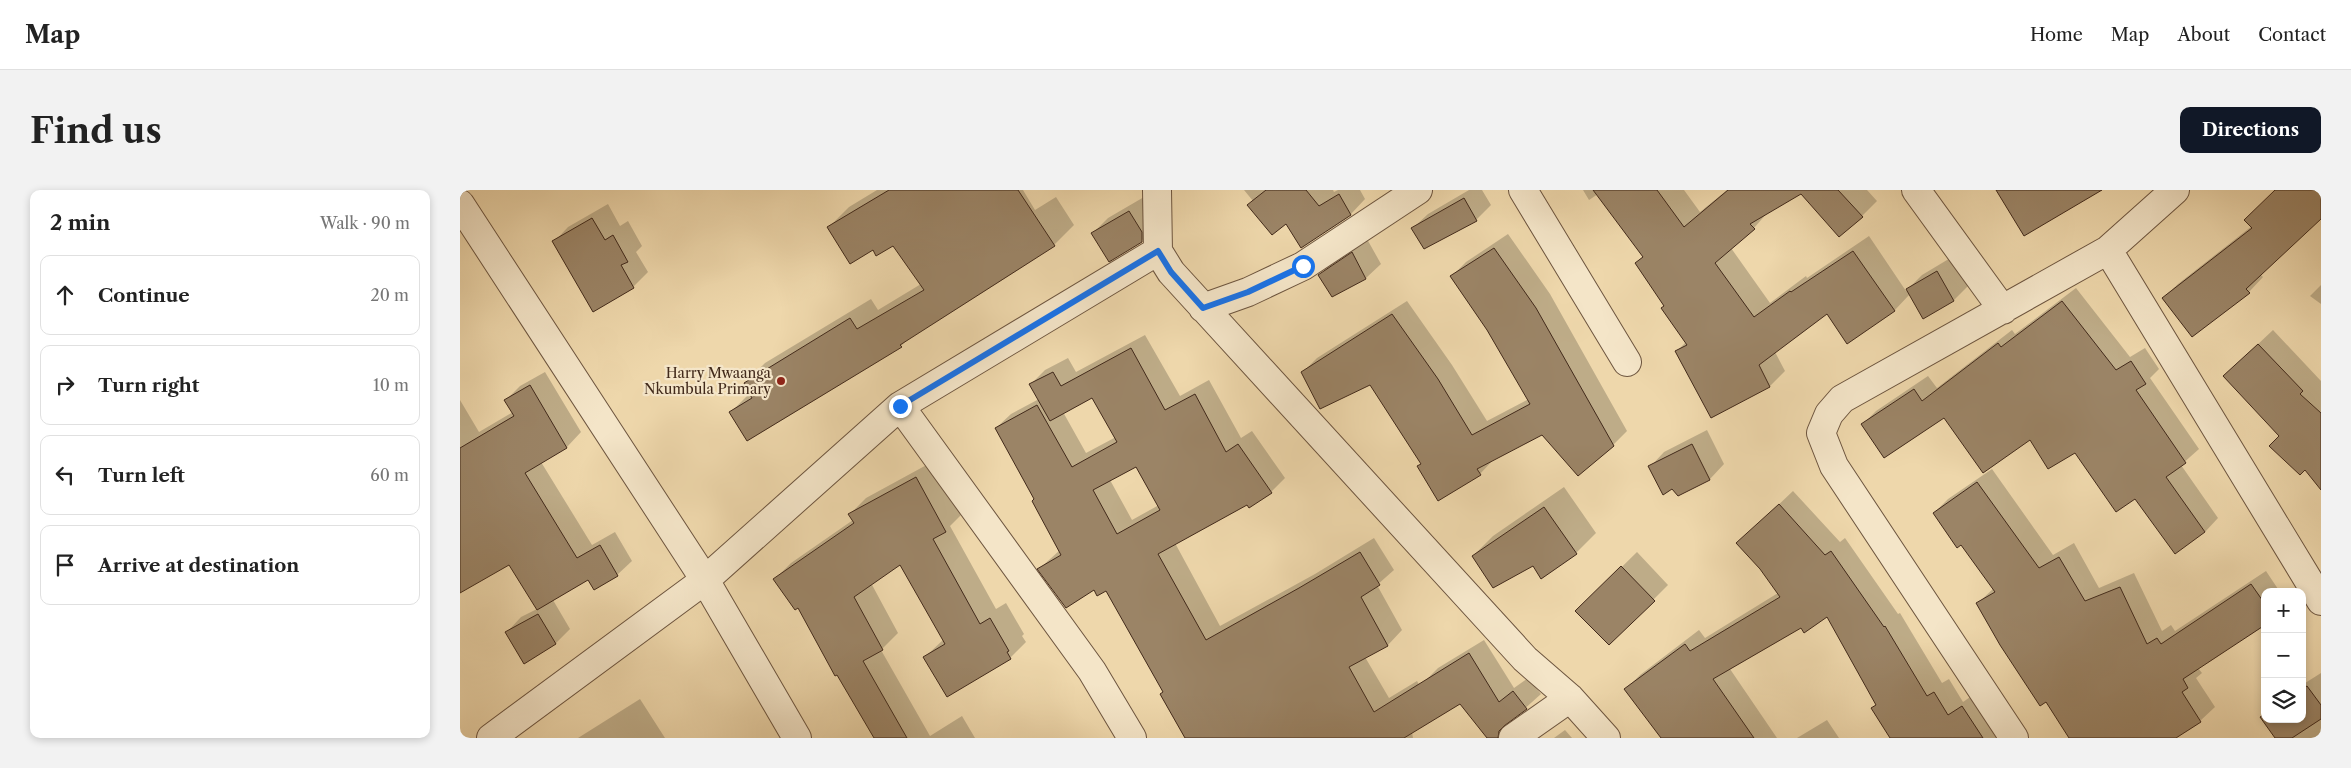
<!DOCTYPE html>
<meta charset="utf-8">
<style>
body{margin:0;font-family:"Libre Caslon Text",serif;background:#f2f2f2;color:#222}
.controls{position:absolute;right:15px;bottom:15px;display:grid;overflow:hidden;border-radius:10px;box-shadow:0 2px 8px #0003}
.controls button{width:45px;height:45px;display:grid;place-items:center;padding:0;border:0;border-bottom:1px solid #e0e0e0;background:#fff;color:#222;font:25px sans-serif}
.stop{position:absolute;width:15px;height:15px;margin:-11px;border:4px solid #1a73e8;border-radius:50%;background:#fff}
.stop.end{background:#1a73e8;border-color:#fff;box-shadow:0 1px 5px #0008}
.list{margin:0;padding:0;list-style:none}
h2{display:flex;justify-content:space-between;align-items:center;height:65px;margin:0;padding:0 20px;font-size:21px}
h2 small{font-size:16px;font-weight:400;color:#767676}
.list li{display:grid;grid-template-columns:32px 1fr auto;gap:15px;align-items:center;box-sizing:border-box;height:80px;margin:0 10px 10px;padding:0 10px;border:1px solid #e0e0e0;border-radius:10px}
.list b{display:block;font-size:19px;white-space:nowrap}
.list em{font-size:16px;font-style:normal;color:#767676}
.icon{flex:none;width:28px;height:28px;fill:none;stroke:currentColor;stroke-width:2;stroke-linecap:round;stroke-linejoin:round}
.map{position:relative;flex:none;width:1861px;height:548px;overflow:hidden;border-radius:10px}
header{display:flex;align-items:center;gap:30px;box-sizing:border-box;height:70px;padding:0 25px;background:#fff;border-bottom:1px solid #e0e0e0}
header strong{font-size:24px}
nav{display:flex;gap:28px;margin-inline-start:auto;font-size:18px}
.intro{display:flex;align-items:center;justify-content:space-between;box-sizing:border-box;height:120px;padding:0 30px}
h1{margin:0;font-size:35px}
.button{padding:12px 22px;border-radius:10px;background:#111827;color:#fff;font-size:18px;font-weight:700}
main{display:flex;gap:30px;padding:0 30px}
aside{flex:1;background:#fff;border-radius:10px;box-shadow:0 2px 8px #0003}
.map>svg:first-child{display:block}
.shadow{fill:#0003;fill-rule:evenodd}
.building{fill:#9b8466;stroke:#422a1b;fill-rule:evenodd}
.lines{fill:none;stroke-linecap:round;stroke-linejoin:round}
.minor-casing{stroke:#6d553f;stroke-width:30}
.minor{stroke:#f4e5c8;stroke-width:28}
.route{stroke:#1a73e8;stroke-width:6}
.poi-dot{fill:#8f2418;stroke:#f4e5c8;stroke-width:2}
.labels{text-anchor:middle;stroke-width:4.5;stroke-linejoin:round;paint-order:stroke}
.poi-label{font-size:14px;fill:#422a1b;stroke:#f4e5c8;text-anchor:end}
</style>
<header>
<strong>Map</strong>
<nav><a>Home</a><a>Map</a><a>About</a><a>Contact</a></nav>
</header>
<div class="intro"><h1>Find us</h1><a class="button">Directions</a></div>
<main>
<aside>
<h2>2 min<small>Walk · 90 m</small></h2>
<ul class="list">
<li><svg class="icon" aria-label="ahead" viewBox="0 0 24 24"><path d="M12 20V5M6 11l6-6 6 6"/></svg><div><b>Continue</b></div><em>20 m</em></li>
<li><svg class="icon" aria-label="right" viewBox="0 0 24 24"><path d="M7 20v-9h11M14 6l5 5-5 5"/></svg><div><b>Turn right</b></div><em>10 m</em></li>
<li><svg class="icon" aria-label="left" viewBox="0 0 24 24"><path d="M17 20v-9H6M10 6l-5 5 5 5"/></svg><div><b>Turn left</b></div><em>60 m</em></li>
<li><svg class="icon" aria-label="arrive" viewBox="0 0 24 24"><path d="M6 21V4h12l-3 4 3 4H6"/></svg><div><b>Arrive at destination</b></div></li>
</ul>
</aside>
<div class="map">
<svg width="1861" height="548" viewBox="0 0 1861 548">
<rect width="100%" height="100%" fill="#eed7ab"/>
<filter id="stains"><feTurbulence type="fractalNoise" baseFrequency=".004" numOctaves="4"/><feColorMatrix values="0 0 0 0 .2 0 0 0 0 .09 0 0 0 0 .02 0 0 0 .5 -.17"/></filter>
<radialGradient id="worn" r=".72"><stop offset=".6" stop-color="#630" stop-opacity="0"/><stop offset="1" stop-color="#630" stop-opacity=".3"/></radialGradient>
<path class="shadow" d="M 417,0 L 563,0 L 575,20 L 596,7 L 614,35 L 594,55 L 448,149 L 441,156 L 271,222 L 291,202 L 285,193 L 305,173 L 411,109 L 418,120 L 461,94 L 434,54 L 413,58 L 369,37 L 389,17 Z
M 784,0 L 873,0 L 874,2 L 878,0 L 900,0 L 905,9 L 891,24 L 842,57 L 826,32 L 793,11 Z
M 1009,0 L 1022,0 L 1031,15 L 1016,30 L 953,38 L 968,24 Z
M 1123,0 L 1224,0 L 1240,22 L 1267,0 L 1407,0 L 1417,11 L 1402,26 L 1341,3 L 1308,22 L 1294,38 L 1271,58 L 1310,113 L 1346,86 L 1347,88 L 1409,46 L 1446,101 L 1462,85 L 1492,67 L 1508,96 L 1494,110 L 1450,104 L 1434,121 L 1367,123 L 1315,162 L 1325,181 L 1310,196 L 1251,226 L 1217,161 L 1227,151 L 1176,73 L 1183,66 L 1138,4 L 1129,10 Z
M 1816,0 L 1861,0 L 1861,27 L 1800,84 L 1803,87 L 1789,102 L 1732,145 L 1703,108 L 1718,94 L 1792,36 Z
M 684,7 L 697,36 L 681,51 L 633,43 L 648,28 Z
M 148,14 L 160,36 L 168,31 L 182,56 L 176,62 L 188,82 L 173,97 L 94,52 L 108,37 Z
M 1048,44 L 1090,104 L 1167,241 L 1153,255 L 1082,244 L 1034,269 L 1020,284 L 958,276 L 962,273 L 910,193 L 842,183 L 857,168 L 947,111 L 992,175 L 1027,231 L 1069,209 L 1028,139 L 991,87 L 1006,72 Z
M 907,49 L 921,74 L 906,88 L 873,106 L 860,85 L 874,70 Z
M 1861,95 L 1861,114 L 1850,106 Z
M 1616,98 L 1670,167 L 1685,158 L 1699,179 L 1690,188 L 1739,259 L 1721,275 L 1758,328 L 1745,342 L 1675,307 L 1615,261 L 1484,226 L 1403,234 L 1416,221 L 1468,186 L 1477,198 L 1552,140 L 1555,144 Z
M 1813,140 L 1861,191 L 1861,298 L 1821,246 L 1779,172 Z
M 685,145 L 720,206 L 749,190 L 781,248 L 792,241 L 825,288 L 811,302 L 715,353 L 760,436 L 855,384 L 914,348 L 934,380 L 917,395 L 942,440 L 928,455 L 905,467 L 929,508 L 957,491 L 975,522 L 952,542 L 953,548 L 739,548 L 704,502 L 647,400 L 634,399 L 579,379 L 600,360 L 575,309 L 536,238 L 551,224 L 579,209 L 571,194 L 585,180 L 608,168 L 616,182 ZM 633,207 L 656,247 L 626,263 L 603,222 ZM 677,275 L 699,315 L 672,330 L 650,290 Z
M 85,182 L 121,242 L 107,257 L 81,272 L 132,355 L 155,342 L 172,371 L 157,385 L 129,389 L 93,410 L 110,439 L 96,453 L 47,442 L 61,427 L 77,419 L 50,373 L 0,402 L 0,210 L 19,242 L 53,222 L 46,210 L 60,196 Z
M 1247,240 L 1264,274 L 1250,289 L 1219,304 L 1190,277 L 1204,262 Z
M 472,272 L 501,325 L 490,336 L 536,419 L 546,413 L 564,444 L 562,446 L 566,452 L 550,468 L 465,467 L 484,449 L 441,373 L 411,393 L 438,443 L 421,460 L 470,546 L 502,526 L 515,548 L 416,548 L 338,416 L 315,389 L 331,373 L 393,330 L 390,324 L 406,308 Z
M 1532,279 L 1593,365 L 1614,353 L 1639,398 L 1674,383 L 1702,441 L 1711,435 L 1715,441 L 1806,381 L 1820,402 L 1805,402 L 1805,434 L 1738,478 L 1742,483 L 1736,488 L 1755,517 L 1740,531 L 1714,548 L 1610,548 L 1587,511 L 1518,413 L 1534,398 L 1502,353 L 1474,323 L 1488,309 Z
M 1104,297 L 1136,343 L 1116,363 L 1013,366 L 1033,346 Z
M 1333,301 L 1380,352 L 1385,348 L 1438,424 L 1440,423 L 1482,493 L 1489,489 L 1503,512 L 1516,503 L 1547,548 L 1432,548 L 1413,518 L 1417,514 L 1368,425 L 1342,437 L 1270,479 L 1317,548 L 1237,548 L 1166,499 L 1180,485 L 1239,440 L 1245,448 L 1318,403 L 1301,378 L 1278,353 Z
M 1177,362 L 1208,395 L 1149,454 L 1117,421 Z
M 1024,450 L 1054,498 L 1068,488 L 1081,504 L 1053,529 L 1054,548 L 1029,548 L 1001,512 L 964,492 L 978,478 Z
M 1861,483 L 1861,548 L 1816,548 L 1805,529 L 1842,529 L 1842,495 Z
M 180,509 L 205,548 L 118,548 Z
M 1367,530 L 1379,548 L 1337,548 Z
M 1105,540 L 1112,548 L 1094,548 Z"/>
<path class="building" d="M 429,0 L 558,0 L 595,56 L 440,155 L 442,157 L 287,251 L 269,222 L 292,208 L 284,193 L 390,128 L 397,139 L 464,100 L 433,56 L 416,66 L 413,60 L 390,74 L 367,37 Z
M 806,0 L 846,0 L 859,16 L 879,4 L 891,25 L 841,58 L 826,34 L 812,45 L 787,15 Z
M 1133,0 L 1197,0 L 1224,37 L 1268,0 L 1378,0 L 1403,27 L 1379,47 L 1341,4 L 1290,34 L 1295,39 L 1255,73 L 1294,127 L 1330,101 L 1331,102 L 1393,61 L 1435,121 L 1387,154 L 1367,124 L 1299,175 L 1310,197 L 1251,228 L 1215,161 L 1227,155 L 1201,118 L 1204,116 L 1175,73 L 1183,67 Z
M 1536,0 L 1642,0 L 1564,46 Z
M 1815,0 L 1861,0 L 1861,29 L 1786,99 L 1790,103 L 1732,147 L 1702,108 L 1792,38 L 1784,30 Z
M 1004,8 L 1017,31 L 964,59 L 951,38 Z
M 669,21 L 682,42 L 682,52 L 649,72 L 631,43 Z
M 132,28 L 145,50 L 153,45 L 168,72 L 161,75 L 174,98 L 133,122 L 92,51 Z
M 1034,58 L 1076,118 L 1154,256 L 1118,286 L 1082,245 L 1017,279 L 1021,285 L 978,311 L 957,276 L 961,274 L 910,195 L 860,219 L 841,182 L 932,124 L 978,189 L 1012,245 L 1070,214 L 1027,140 L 990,86 Z
M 892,62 L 906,89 L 872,107 L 858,85 Z
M 1477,81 L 1494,111 L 1463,129 L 1446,99 Z
M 1602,111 L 1656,180 L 1671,171 L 1686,194 L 1676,200 L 1726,273 L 1706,287 L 1745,342 L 1715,364 L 1675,309 L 1656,322 L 1615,263 L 1588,279 L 1570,250 L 1523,283 L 1484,228 L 1424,268 L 1401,234 L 1454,199 L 1462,211 L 1538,153 L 1541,157 Z
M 1798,154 L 1843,201 L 1840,204 L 1861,223 L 1861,300 L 1845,280 L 1840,285 L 1809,256 L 1819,246 L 1763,186 Z
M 671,158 L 705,220 L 735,204 L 766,262 L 778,254 L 812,303 L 789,318 L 787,315 L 698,364 L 746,450 L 839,398 L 900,362 L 920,395 L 901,407 L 928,456 L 889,477 L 914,522 L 1009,463 L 1039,512 L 1053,501 L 1067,519 L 1044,536 L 1039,541 L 1038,548 L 1027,548 L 1000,514 L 944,548 L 725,548 L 700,504 L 703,502 L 646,401 L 637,406 L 634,400 L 606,418 L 577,379 L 601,365 L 572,311 L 574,309 L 535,238 L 577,215 L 612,277 L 657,252 L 632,208 L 590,231 L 569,194 L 593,182 L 601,196 ZM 676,277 L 700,320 L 657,344 L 633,300 Z
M 70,195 L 107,258 L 65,283 L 117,368 L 140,355 L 158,386 L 134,400 L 128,390 L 77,420 L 49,375 L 0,403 L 0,258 L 54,226 L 44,210 Z
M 1232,254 L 1250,290 L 1218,306 L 1212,299 L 1203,305 L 1188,276 Z
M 456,287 L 486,342 L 473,349 L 520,434 L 530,428 L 549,461 L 547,462 L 551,469 L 487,507 L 463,467 L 485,454 L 440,375 L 394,407 L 423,460 L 403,471 L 447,548 L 414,548 L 377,485 L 375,486 L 338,418 L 335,420 L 313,389 L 394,333 L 388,324 Z
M 1517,292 L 1579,378 L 1599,367 L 1625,411 L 1660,397 L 1687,454 L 1697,448 L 1701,454 L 1791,394 L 1805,414 L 1805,435 L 1723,489 L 1728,498 L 1722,502 L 1741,532 L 1716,548 L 1609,548 L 1586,512 L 1580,516 L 1540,455 L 1516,413 L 1535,402 L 1501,355 L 1497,358 L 1473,323 Z
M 1319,314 L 1365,365 L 1371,361 L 1424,437 L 1425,436 L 1467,506 L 1474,502 L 1488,525 L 1502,516 L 1523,548 L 1430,548 L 1411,518 L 1416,515 L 1367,427 L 1344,443 L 1341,438 L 1253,489 L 1294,548 L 1201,548 L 1164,499 L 1225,454 L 1230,461 L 1320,407 L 1300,379 L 1276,353 Z
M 1084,317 L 1117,364 L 1081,389 L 1073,376 L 1033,398 L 1012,366 Z
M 1161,376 L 1195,411 L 1149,455 L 1115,421 Z
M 78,424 L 96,454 L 64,474 L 45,442 Z
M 1847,496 L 1861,515 L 1861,529 L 1832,548 L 1815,548 L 1800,527 L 1805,524 L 1805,529 L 1842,529 L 1842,499 Z"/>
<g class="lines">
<defs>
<path id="minor" d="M 697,0 L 698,61 L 711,82 L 1065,469 L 1110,508 L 1146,548
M 1063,0 L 1167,172
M 1456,0 L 1543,120
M 1715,0 L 1648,60 L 1861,411
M 0,14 L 245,390 L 337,548
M 743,118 L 788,102 L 843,76 L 958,0
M 440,216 L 632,481 L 672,548
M 31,548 L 245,390 L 440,216 L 698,61
M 1053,548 L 1110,508
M 1554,548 L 1374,276 L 1361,243 L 1369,224 L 1382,209 L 1648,60"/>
</defs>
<use href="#minor" class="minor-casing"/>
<use href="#minor" class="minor"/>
</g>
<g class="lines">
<path class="route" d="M 440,216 L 698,61 L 711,82 L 743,118 L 788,102 L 843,76"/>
</g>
<circle class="poi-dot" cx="321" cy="191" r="5"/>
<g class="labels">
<g class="poi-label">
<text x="311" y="188">Harry Mwaanga<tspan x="311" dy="16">Nkumbula Primary</tspan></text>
</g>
</g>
<rect width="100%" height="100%" filter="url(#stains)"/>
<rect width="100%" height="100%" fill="url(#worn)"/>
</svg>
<div class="controls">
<button>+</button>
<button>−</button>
<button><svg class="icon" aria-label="layers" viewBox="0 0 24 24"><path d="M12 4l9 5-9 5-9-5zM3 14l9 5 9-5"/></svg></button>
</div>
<div class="stop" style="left:843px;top:76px"></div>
<div class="stop end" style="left:440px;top:216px"></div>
</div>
</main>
